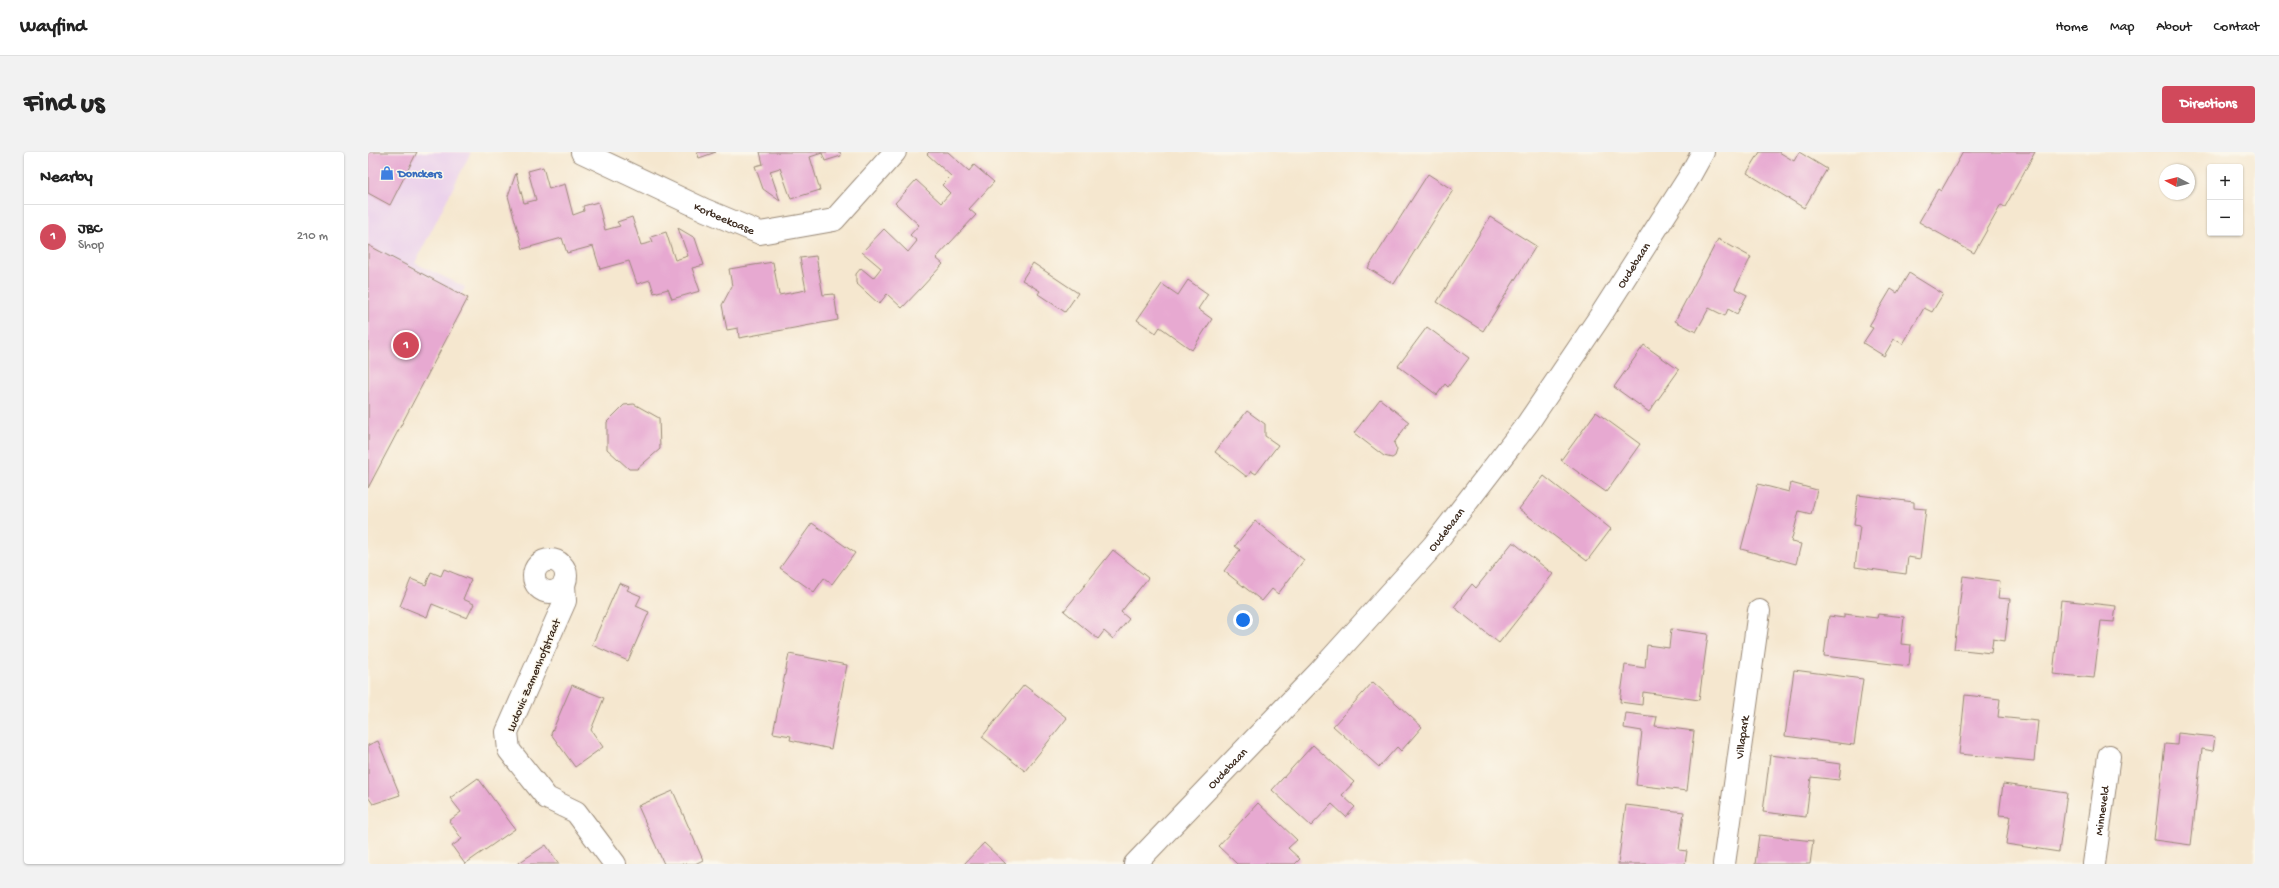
<!DOCTYPE html>
<meta charset="utf-8">
<style>
body{margin:0;font-family:"Gochi Hand",sans-serif;background:#f2f2f2;color:#222}
.controls{position:absolute;right:12px;top:12px;display:grid;overflow:hidden;border-radius:4px;box-shadow:0 1px 3px #0004}
.controls button{width:36px;height:36px;display:grid;place-items:center;padding:0;border:0;border-bottom:1px solid #e0e0e0;background:#fff;color:#222;font:20px sans-serif}
.compass{position:absolute;left:1791px;top:12px;width:36px;height:36px;border-radius:50%;background:#fff;box-shadow:0 1px 3px #0004;rotate:277deg}
.you{position:absolute;left:875px;top:468px;width:14px;height:14px;margin:-10px;border:3px solid #fff;border-radius:50%;background:#1a73e8;box-shadow:0 0 0 6px #1a73e833}
.badge{display:grid;place-items:center;width:26px;height:26px;border-radius:50%;background:#d1495b;color:#fff;font-size:13px;font-weight:700}
.pin{position:absolute;translate:-50% -50%;border:2px solid #fff;box-shadow:0 1px 4px #0006}
.list{margin:0;padding:0;list-style:none}
h2{display:flex;justify-content:space-between;align-items:center;height:52px;margin:0;padding:0 16px;font-size:17px}
h2 small{font-size:13px;font-weight:400;color:#767676}
.list li{display:grid;grid-template-columns:26px 1fr auto;gap:12px;align-items:center;box-sizing:border-box;height:64px;padding:0 16px;border-top:1px solid #e0e0e0}
.list b{display:block;font-size:15px;white-space:nowrap}
.list p{margin:0;font-size:13px;white-space:nowrap;color:#767676}
.list em{font-size:13px;font-style:normal;color:#767676}
.map{position:relative;flex:none;width:1887px;height:712px;overflow:hidden;border-radius:4px}
header{display:flex;align-items:center;gap:24px;box-sizing:border-box;height:56px;padding:0 20px;background:#fff;border-bottom:1px solid #e0e0e0}
header strong{font-size:19px}
nav{display:flex;gap:22px;margin-inline-start:auto;font-size:14px}
.intro{display:flex;align-items:center;justify-content:space-between;box-sizing:border-box;height:96px;padding:0 24px}
h1{margin:0;font-size:28px}
.button{padding:10px 18px;border-radius:4px;background:#d1495b;color:#fff;font-size:14px;font-weight:700}
main{display:flex;gap:24px;padding:0 24px}
aside{flex:1;background:#fff;border-radius:4px;box-shadow:0 1px 3px #0004}
.map>svg:first-child{display:block}
.built{fill:#ebd1eb}
.building{fill:#e7a9d1}
.lines{fill:none;stroke-linecap:round;stroke-linejoin:round}
.minor-casing{stroke:#988876;stroke-width:24}
.minor{stroke:#fff;stroke-width:22}
.labels{text-anchor:middle;stroke-width:3;stroke-linejoin:round;paint-order:stroke}
.shop-label{font-size:12px;font-weight:bold;fill:#366cbe;stroke:#fbf7ec;text-anchor:start}
.street-label{font-size:12px;fill:#3b2a1e;stroke:#fbf7ec}
</style>
<header>
<strong>Wayfind</strong>
<nav><a>Home</a><a>Map</a><a>About</a><a>Contact</a></nav>
</header>
<div class="intro"><h1>Find us</h1><a class="button">Directions</a></div>
<main>
<aside>
<h2>Nearby<small></small></h2>
<ul class="list">
<li><span class="badge">1</span><div><b>JBC</b><p>Shop</p></div><em>210 m</em></li>
</ul>
</aside>
<div class="map">
<svg width="1887" height="712" viewBox="0 0 1887 712">
<rect width="100%" height="100%" fill="#fbf7ec"/>
<filter id="ink" filterUnits="userSpaceOnUse"><feTurbulence type="fractalNoise" baseFrequency=".025" numOctaves="2"/><feDisplacementMap in="SourceGraphic" scale="8" xChannelSelector="R" yChannelSelector="G"/><feConvolveMatrix kernelMatrix="1 2 1 2 8 2 1 2 1" color-interpolation-filters="sRGB"/></filter>
<filter id="wash" filterUnits="userSpaceOnUse"><feTurbulence type="fractalNoise" baseFrequency=".012" numOctaves="4" result="noise"/><feDisplacementMap in="SourceGraphic" scale="16" xChannelSelector="R" yChannelSelector="G"/><feGaussianBlur stdDeviation="0.9" result="paint"/><feColorMatrix in="noise" values="0 0 0 0 0 0 0 0 0 0 0 0 0 0 0 0 0 1.4 0 .05"/><feComposite in="paint" operator="in"/></filter>
<g filter="url(#wash)">
<rect width="100%" height="100%" fill="#f5e7cf"/>
<path class="built" d="M 0,0 L 103,0 L 47,111 L 97,135 L 0,325 Z"/>
<g id="blocks">
<path class="building" d="M 0,0 L 49,0 L 22,53 L 0,41 Z
M 329,0 L 348,0 L 331,6 Z
M 392,0 L 472,0 L 473,4 L 457,9 L 454,1 L 442,5 L 452,38 L 423,47 L 412,16 L 402,19 L 412,49 L 395,37 L 387,14 L 395,12 Z
M 561,0 L 580,0 L 601,19 L 606,13 L 626,30 L 601,57 L 608,63 L 568,106 L 575,112 L 554,135 L 534,156 L 519,142 L 511,152 L 488,131 L 488,122 L 493,116 L 505,126 L 513,116 L 494,100 L 516,77 L 540,100 L 549,89 L 542,83 L 551,73 L 527,51 L 548,28 L 573,51 L 582,41 L 574,33 L 583,24 L 559,2 Z
M 1392,0 L 1411,0 L 1426,9 L 1431,0 L 1459,17 L 1436,56 L 1379,21 Z
M 1595,0 L 1667,0 L 1637,55 L 1633,53 L 1606,101 L 1551,70 L 1570,37 L 1573,39 Z
M 175,15 L 181,37 L 197,32 L 205,63 L 216,59 L 215,54 L 230,50 L 237,78 L 252,74 L 249,70 L 264,65 L 273,93 L 285,90 L 283,85 L 298,80 L 307,108 L 320,104 L 310,76 L 327,86 L 336,113 L 324,116 L 332,139 L 304,147 L 300,137 L 286,141 L 282,128 L 269,132 L 261,109 L 232,117 L 225,94 L 199,101 L 194,86 L 155,97 L 140,44 L 148,21 L 156,51 L 168,48 L 160,19 Z
M 1060,22 L 1085,38 L 1026,132 L 1000,116 Z
M 1122,65 L 1168,94 L 1115,179 L 1069,150 Z
M 1350,87 L 1383,105 L 1367,137 L 1379,143 L 1369,162 L 1360,157 L 1357,164 L 1341,156 L 1328,180 L 1307,169 Z
M 0,93 L 100,146 L 0,336 Z
M 448,104 L 455,143 L 466,142 L 470,168 L 371,186 L 370,176 L 359,178 L 354,153 L 364,134 L 361,117 L 405,110 L 411,143 L 438,138 L 432,106 Z
M 665,111 L 710,141 L 697,160 L 670,142 L 672,139 L 654,128 Z
M 1541,121 L 1575,142 L 1564,160 L 1556,156 L 1535,192 L 1526,187 L 1516,204 L 1495,191 L 1505,176 L 1501,174 L 1523,137 L 1529,141 Z
M 820,128 L 840,142 L 830,157 L 844,167 L 824,198 L 792,175 L 788,181 L 769,168 L 794,132 L 810,143 Z
M 1059,175 L 1101,206 L 1080,235 L 1077,232 L 1069,243 L 1030,214 Z
M 1276,193 L 1311,218 L 1281,260 L 1246,235 Z
M 1012,247 L 1041,270 L 1026,291 L 1029,298 L 1027,304 L 1024,306 L 1016,304 L 986,281 Z
M 266,252 L 291,266 L 292,297 L 269,317 L 261,317 L 239,297 L 239,270 L 256,253 Z
M 879,259 L 897,272 L 897,284 L 910,293 L 888,322 L 883,319 L 879,325 L 847,300 Z
M 1228,260 L 1272,292 L 1238,340 L 1193,308 Z
M 1176,324 L 1243,377 L 1219,409 L 1151,357 Z
M 1423,331 L 1449,338 L 1443,362 L 1431,359 L 1423,390 L 1433,392 L 1428,412 L 1373,397 L 1390,332 L 1421,340 Z
M 1490,343 L 1546,350 L 1546,356 L 1558,357 L 1552,407 L 1540,405 L 1538,422 L 1487,415 L 1492,374 L 1486,373 Z
M 887,369 L 936,408 L 910,442 L 904,437 L 894,449 L 856,419 L 872,398 L 867,394 Z
M 444,371 L 487,401 L 464,432 L 456,426 L 446,440 L 412,416 Z
M 1145,390 L 1185,422 L 1131,491 L 1086,455 L 1104,432 L 1108,436 Z
M 745,398 L 780,426 L 753,460 L 761,467 L 745,487 L 736,479 L 730,487 L 696,459 Z
M 76,417 L 103,428 L 95,447 L 106,452 L 99,466 L 64,452 L 59,465 L 32,454 L 43,427 L 58,433 L 63,420 L 73,424 Z
M 1595,424 L 1632,429 L 1630,446 L 1642,447 L 1637,489 L 1625,487 L 1623,501 L 1586,497 Z
M 251,431 L 261,435 L 259,438 L 273,444 L 268,454 L 281,460 L 260,509 L 224,493 Z
M 1693,448 L 1748,454 L 1746,470 L 1733,469 L 1726,526 L 1685,522 Z
M 1476,462 L 1509,466 L 1510,462 L 1536,465 L 1533,492 L 1543,493 L 1541,514 L 1456,504 L 1461,464 L 1476,466 Z
M 1303,477 L 1340,482 L 1331,548 L 1275,540 L 1274,553 L 1252,550 L 1257,513 L 1277,516 L 1279,493 L 1301,496 Z
M 421,502 L 479,513 L 463,597 L 422,588 L 423,584 L 405,581 Z
M 1426,518 L 1495,527 L 1486,593 L 1417,584 Z
M 1005,530 L 1054,575 L 1033,599 L 1029,595 L 1011,615 L 965,574 Z
M 204,533 L 236,546 L 223,578 L 235,595 L 207,615 L 183,582 Z
M 656,533 L 699,566 L 657,619 L 614,585 Z
M 1597,543 L 1632,547 L 1630,565 L 1670,569 L 1666,609 L 1591,602 Z
M 1258,561 L 1289,565 L 1287,574 L 1326,579 L 1319,639 L 1268,633 L 1274,579 L 1256,576 Z
M 1810,581 L 1847,585 L 1845,599 L 1834,597 L 1823,693 L 1786,688 L 1797,592 L 1809,593 Z
M 10,589 L 32,643 L 5,652 L 0,645 L 0,593 Z
M 945,593 L 986,630 L 974,643 L 987,655 L 978,665 L 964,652 L 943,674 L 904,638 Z
M 1402,603 L 1473,612 L 1471,628 L 1443,625 L 1438,665 L 1395,660 Z
M 110,626 L 147,677 L 97,712 L 84,694 L 94,687 L 81,669 L 93,660 L 82,646 Z
M 1635,632 L 1699,641 L 1691,700 L 1638,692 L 1642,664 L 1631,663 Z
M 305,639 L 335,708 L 327,712 L 296,712 L 270,654 Z
M 890,651 L 929,688 L 920,696 L 932,707 L 927,712 L 869,712 L 850,694 Z
M 1258,653 L 1316,660 L 1311,698 L 1319,699 L 1317,712 L 1250,712 Z
M 1391,683 L 1445,689 L 1442,712 L 1387,712 Z
M 616,691 L 638,712 L 596,712 Z
M 178,693 L 191,712 L 149,712 Z"/>
</g>
</g>
<g filter="url(#ink)">
<use href="#blocks" fill-opacity="0" stroke="#988876" stroke-width="1"/>
<g class="lines">
<defs>
<g id="minor">
<path id="s1" d="M 214,0 L 337,58 L 392,81 L 466,68 L 527,0"/>
<circle cx="182" cy="424" r="16"/>
<path d="M 196,433 L 197,449 L 139,580 L 141,598 L 179,646 L 208,660 L 247,712"/>
<path id="s2" d="M 767,712 L 952,519 L 1065,394 L 1160,271 L 1231,166 L 1320,27 L 1335,0"/>
<path id="s3" d="M 1356,712 L 1391,459"/>
<path id="s4" d="M 1726,712 L 1741,604"/>
</g>
</defs>
<use href="#minor" class="minor-casing"/>
<use href="#minor" class="minor"/>
</g>
</g>
<defs>
<symbol id="shop-bare" viewBox="-9 -9 18 18"><path d="M-5-2.5h2.3a2.7 3.5 0 0 1 5.4 0H5L5.5 6h-11ZM-1.5-2.5h3a1.5 2.3 0 0 0-3 0Z" fill="#3f7fe0" stroke="#fbf7ec" stroke-width="2.5" paint-order="stroke"/></symbol>
</defs>
<g fill-rule="evenodd">
<use href="#shop-bare" x="9" y="11" width="20" height="20"/>
</g>
<g class="labels">
<g class="shop-label">
<text x="30" y="25">Donckers</text>
</g>
<g class="street-label">
<text dy="4" stroke="none"><textPath href="#s1" startOffset="157">Korbeekoase</textPath></text>
<text dy="4" stroke="none"><textPath href="#s2" startOffset="781">Oudebaan</textPath></text>
<text dy="4" stroke="none"><textPath href="#s2" startOffset="457">Oudebaan</textPath></text>
<text transform="translate(165 523) rotate(-67)" y="4">Ludovic Zamenhofstraat</text>
<text dy="4" stroke="none"><textPath href="#s3" startOffset="128">Villapark</textPath></text>
<text dy="4" stroke="none"><textPath href="#s2" startOffset="133">Oudebaan</textPath></text>
<text dy="4" stroke="none"><textPath href="#s4" startOffset="54">Minneveld</textPath></text>
</g>
</g>
</svg>
<div class="controls">
<button>+</button>
<button>−</button>
</div>
<svg class="compass" viewBox="-18 -18 36 36"><path d="M0-13l5 13h-10z" fill="#e53935"/><path d="M0 13l5-13h-10z" fill="#767676"/></svg>
<div class="you"></div>
<div class="pin badge" style="left:38px;top:193px">1</div>
</div>
</main>
